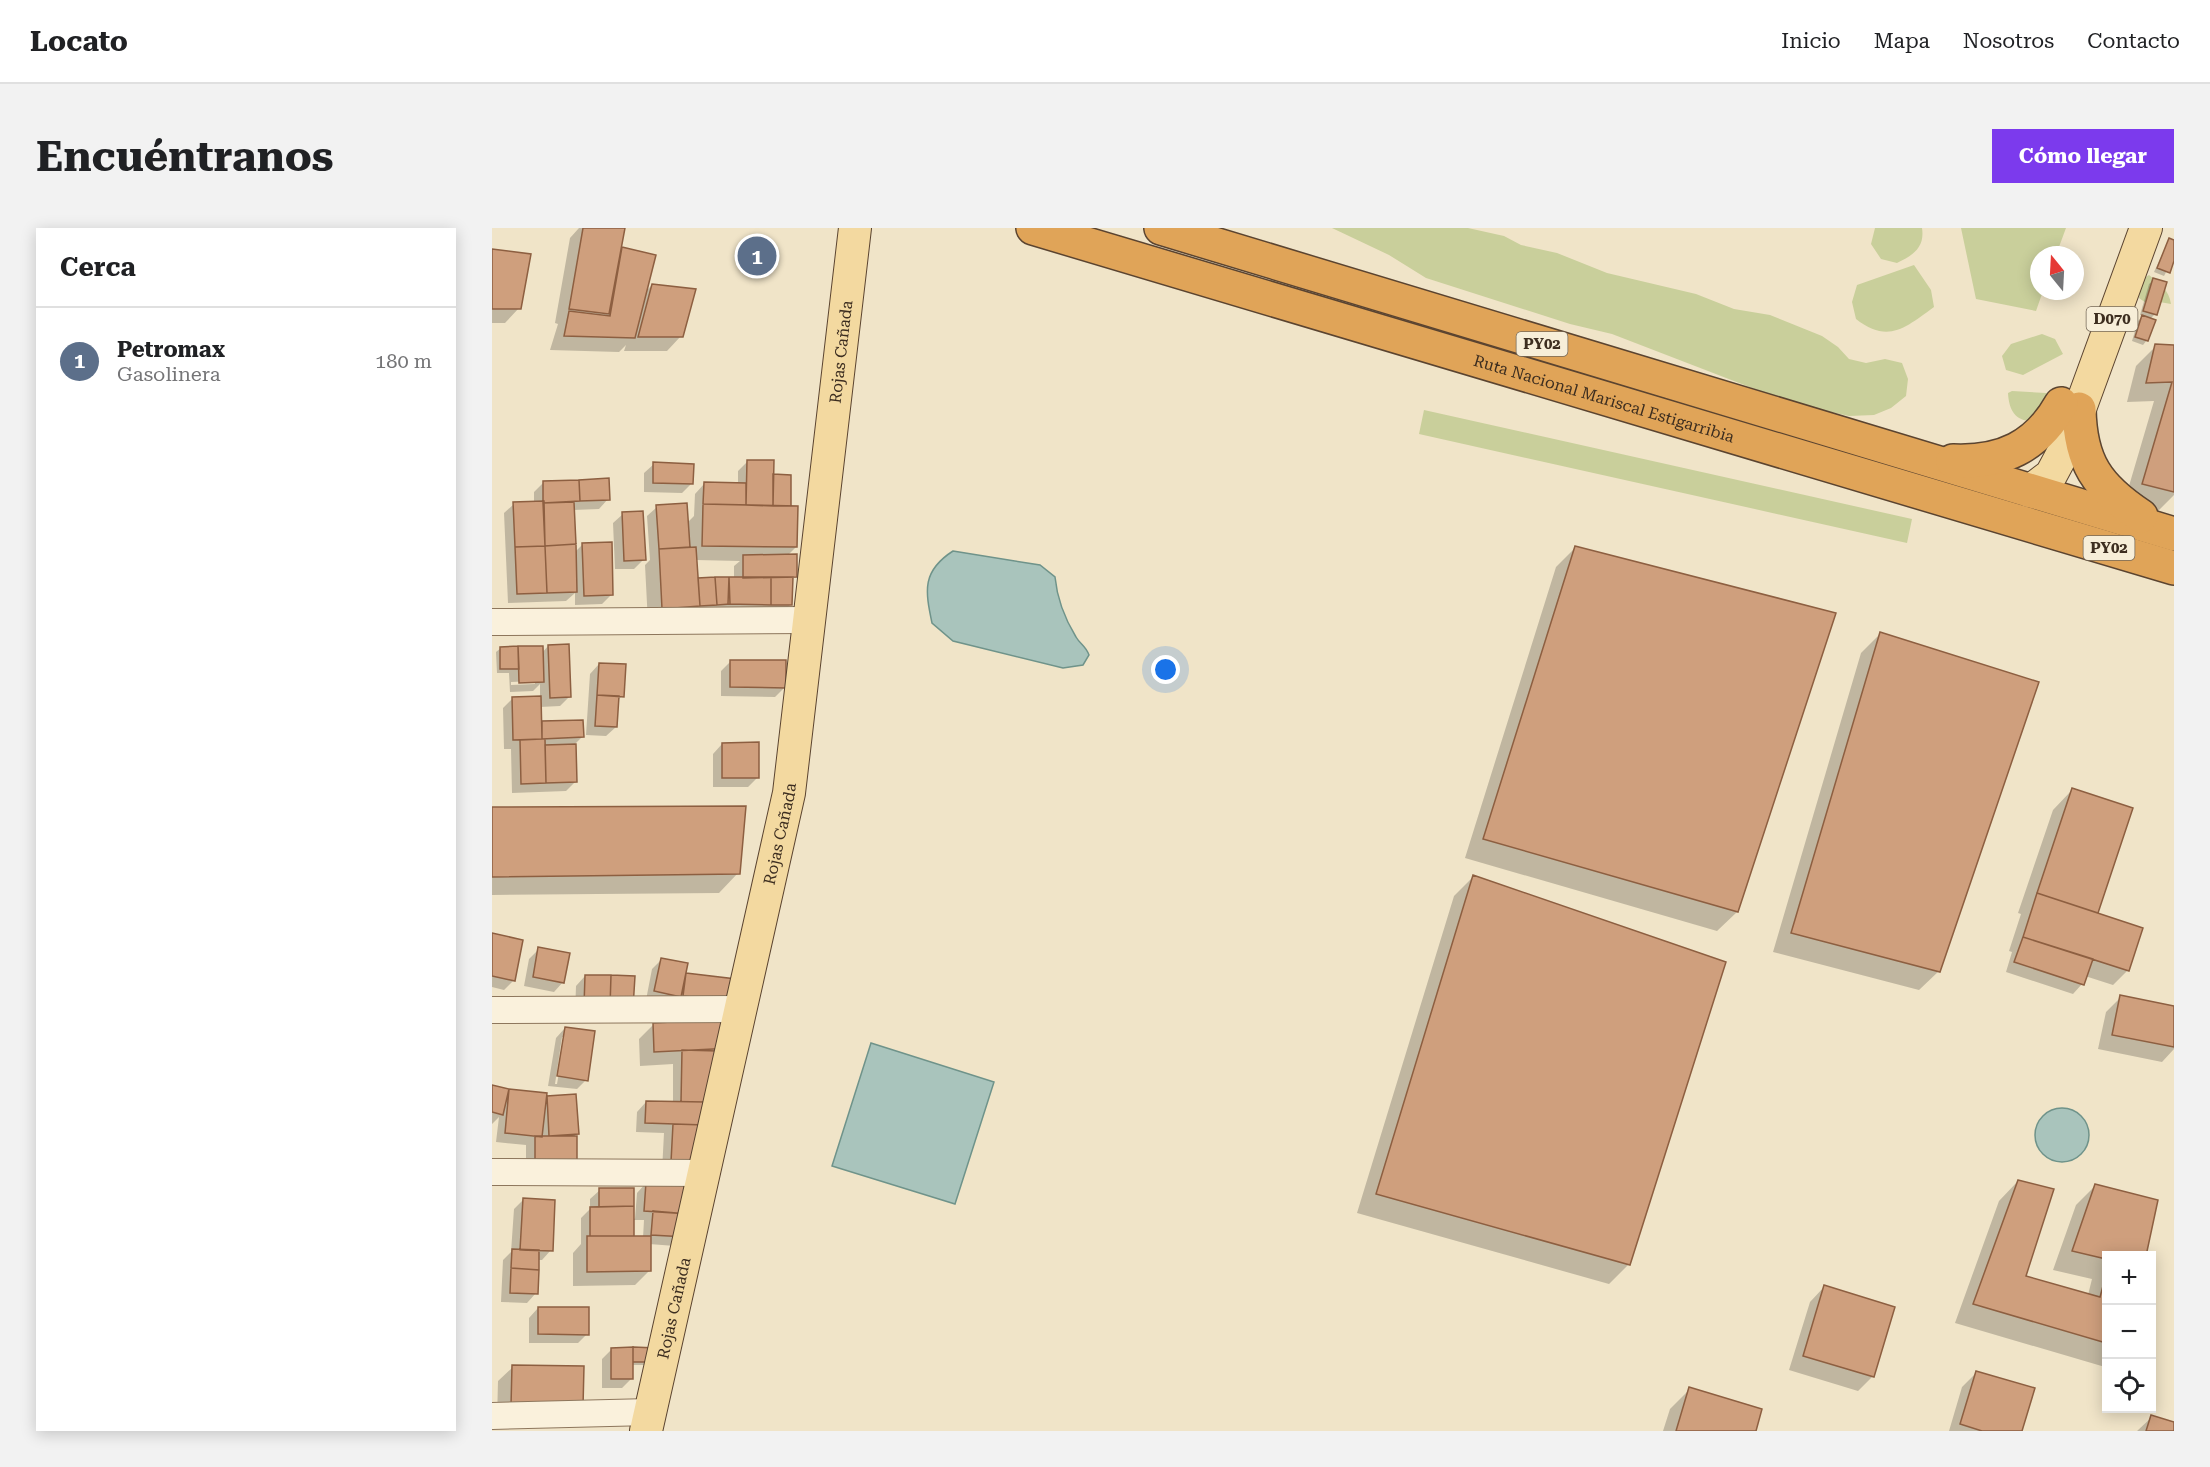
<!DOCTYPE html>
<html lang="es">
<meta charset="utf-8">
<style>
body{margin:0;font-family:"Roboto Serif",serif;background:#f2f2f2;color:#202124}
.controls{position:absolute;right:18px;bottom:18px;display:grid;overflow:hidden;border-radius:0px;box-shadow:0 3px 15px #0003}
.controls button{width:54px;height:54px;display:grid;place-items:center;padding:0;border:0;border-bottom:2px solid #e0e0e0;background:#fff;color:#202124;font:30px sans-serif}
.compass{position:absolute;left:1538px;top:18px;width:54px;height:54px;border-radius:50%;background:#fff;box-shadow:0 3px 15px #0003;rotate:342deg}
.you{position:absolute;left:674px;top:442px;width:21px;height:21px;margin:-15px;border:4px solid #fff;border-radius:50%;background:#1a73e8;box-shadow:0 0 0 9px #1a73e833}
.badge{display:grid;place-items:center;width:39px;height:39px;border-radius:50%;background:#7c3aed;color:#fff;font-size:20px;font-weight:700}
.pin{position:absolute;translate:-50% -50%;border:3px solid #fff;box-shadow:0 2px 6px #0006}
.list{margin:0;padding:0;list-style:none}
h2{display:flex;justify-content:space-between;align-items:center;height:78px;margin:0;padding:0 24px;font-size:26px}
h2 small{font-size:20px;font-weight:400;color:#757577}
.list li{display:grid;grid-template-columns:39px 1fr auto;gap:18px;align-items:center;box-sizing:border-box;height:108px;padding:0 24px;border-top:2px solid #e0e0e0}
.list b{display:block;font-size:22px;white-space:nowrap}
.list p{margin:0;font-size:20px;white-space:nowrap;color:#757577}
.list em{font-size:20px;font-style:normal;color:#757577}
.icon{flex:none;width:33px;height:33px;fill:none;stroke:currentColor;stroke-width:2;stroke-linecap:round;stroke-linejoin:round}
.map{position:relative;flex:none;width:1682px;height:1203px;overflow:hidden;border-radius:0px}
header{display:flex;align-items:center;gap:36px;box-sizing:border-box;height:84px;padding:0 30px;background:#fff;border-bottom:2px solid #e0e0e0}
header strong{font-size:28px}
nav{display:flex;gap:33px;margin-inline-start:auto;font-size:21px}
.intro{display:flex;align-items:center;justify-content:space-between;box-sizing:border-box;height:144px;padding:0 36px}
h1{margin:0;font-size:42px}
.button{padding:15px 27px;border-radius:0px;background:#7c3aed;color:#fff;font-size:21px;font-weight:700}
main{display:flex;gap:36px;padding:0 36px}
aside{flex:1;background:#fff;border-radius:0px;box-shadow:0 3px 15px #0003}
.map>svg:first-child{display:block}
.green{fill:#c9cf9b}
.water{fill:#a9c4bc;stroke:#6f938a;stroke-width:1.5}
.shadow{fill:#0003;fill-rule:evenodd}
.building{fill:#cf9f7d;stroke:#8d5f41;stroke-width:1.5}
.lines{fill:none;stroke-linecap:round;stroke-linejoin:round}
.minor-casing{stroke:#8d765c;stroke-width:28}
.major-casing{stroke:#5b4430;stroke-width:34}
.highway-casing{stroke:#5b4430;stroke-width:36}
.minor{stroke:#faf1dc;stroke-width:26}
.major{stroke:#f3d9a0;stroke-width:32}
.highway{stroke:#e0a458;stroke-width:33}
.labels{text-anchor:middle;stroke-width:6;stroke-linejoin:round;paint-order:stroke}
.shield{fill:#f7eed8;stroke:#756857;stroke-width:1.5}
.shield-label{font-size:15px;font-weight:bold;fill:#3d2e20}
.street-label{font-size:16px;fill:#3d2e20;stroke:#f7eed8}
</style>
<header>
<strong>Locato</strong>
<nav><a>Inicio</a><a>Mapa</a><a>Nosotros</a><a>Contacto</a></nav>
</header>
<div class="intro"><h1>Encuéntranos</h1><a class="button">Cómo llegar</a></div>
<main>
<aside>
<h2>Cerca<small></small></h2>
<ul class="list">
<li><span class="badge" style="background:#5c6f8a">1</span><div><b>Petromax</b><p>Gasolinera</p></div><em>180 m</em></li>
</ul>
</aside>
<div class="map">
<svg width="1682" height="1203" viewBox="0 0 1682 1203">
<rect width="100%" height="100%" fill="#f0e4c8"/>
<path class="green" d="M 840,0 L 976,0 L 1012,8 L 1029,17 L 1065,25 L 1115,45 L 1204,66 L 1242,81 L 1278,87 L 1330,108 L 1346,119 L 1357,131 L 1374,135 L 1393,131 L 1410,135 L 1416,151 L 1414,168 L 1399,180 L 1382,187 L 1357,188 L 1299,175 L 1120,106 L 1078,96 L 934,50 L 897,27 Z
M 1383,0 L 1430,0 C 1433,20 1421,27 1405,35 L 1389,31 L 1379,16 Z
M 1469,0 L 1574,0 L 1564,27 L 1547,27 L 1547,63 L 1551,63 L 1544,83 L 1484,71 Z
M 1422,37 L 1439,62 L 1442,79 C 1413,100 1396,116 1364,91 L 1360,74 L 1365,57 Z
M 1657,47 C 1668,56 1677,62 1679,76 L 1662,73 L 1654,75 L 1647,70 L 1649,52 Z
M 1550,106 L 1563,111 L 1571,126 L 1531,147 L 1514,142 L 1510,128 L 1519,116 Z
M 1520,163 L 1554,165 L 1558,168 L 1542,193 C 1524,194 1517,183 1516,165 Z
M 932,182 L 1420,291 L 1415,315 L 927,206 Z"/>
<path class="water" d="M 461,323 L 548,337 L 563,349 C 565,370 573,391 584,409 C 588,416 594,418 597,427 L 591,437 L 571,440 L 461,413 L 440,395 C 433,362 430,343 461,323 Z
M 379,815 L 502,854 L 463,976 L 340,938 Z
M1543 907a27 27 0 1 1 54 0a27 27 0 1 1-54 0Z"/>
<path class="shadow" d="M 87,0 L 131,0 L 128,20 L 162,29 L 153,64 L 160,57 L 189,108 L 175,123 L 132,123 L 134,117 L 127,124 L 58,122 L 66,96 L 63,95 L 78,10 Z
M 1677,12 L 1682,14 L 1682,29 L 1672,48 L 1662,44 Z
M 0,22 L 27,80 L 13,95 L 0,95 Z
M 1662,52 L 1663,86 L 1658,91 L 1655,112 L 1651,117 L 1640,113 L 1646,93 L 1651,88 L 1648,87 L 1657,56 Z
M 1664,118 L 1682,119 L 1682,267 L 1665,284 L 1632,275 L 1662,173 L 1635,174 L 1644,138 Z
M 256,233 L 280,248 L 297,279 L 304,319 L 295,328 L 303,348 L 299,352 L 299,376 L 289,386 L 204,380 L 192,392 L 156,395 L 153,337 L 158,332 L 155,288 L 165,279 L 195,295 L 202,288 L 203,266 L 212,256 L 246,256 L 246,243 ZM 204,332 L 248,333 L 242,338 L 242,350 L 205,354 Z
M 162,236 L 199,256 L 190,265 L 152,264 L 152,245 Z
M 51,255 L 116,271 L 107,281 L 81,282 L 82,325 L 91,316 L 120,366 L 110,376 L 83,377 L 83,365 L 74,373 L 16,375 L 12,285 L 22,276 L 42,275 L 42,264 Z
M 131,286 L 152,331 L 142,341 L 123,341 L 121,295 Z
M 1083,320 L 1245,684 L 1225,703 L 973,630 L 1064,339 Z
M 1389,405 L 1447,743 L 1427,762 L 1281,724 L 1369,425 Z
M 56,418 L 77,469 L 68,478 L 48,479 L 48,495 L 90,494 L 90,509 L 82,517 L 83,554 L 74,563 L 20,565 L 19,521 L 12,521 L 11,480 L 21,470 L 48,470 L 48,456 L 41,463 L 18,464 L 17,445 L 5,445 L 4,424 L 9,420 L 50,425 ZM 43,453 L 43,456 L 19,457 L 19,454 Z
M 238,434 L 293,459 L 283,469 L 229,468 L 229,443 Z
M 107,436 L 130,468 L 125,473 L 124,499 L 114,508 L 94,507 L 98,446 Z
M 230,516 L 266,549 L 256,559 L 221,559 L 221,526 Z
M 1580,562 L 1603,686 L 1636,742 L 1621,757 L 1593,748 L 1590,756 L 1581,766 L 1514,744 L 1520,724 L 1517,723 L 1529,686 L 1526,685 L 1561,582 Z
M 0,581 L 246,645 L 227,665 L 0,667 Z
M 981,649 L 1232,735 L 1136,1037 L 1117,1056 L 865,985 L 962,668 Z
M 0,707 L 22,752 L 12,762 L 0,759 Z
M 47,721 L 71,754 L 62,764 L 32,758 L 37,731 Z
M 170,731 L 192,746 L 242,752 L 230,783 L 154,772 L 160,741 Z
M 93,748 L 141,750 L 83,787 L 84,758 Z
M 1629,769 L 1682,780 L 1682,821 L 1670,834 L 1606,821 L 1614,784 Z
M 238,793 L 208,934 L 170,943 L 172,905 L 144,904 L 145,884 L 154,874 L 181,875 L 181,836 L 148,838 L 147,811 L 162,796 Z
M 73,800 L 94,852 L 85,861 L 56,858 L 64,810 ZM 70,809 L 73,809 L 65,856 L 63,856 Z
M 0,859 L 53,869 L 83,868 L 83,935 L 34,944 L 34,917 L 4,914 L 7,889 L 0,896 Z
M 1526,953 L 1532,1049 L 1596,1067 L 1600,1051 L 1561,1042 L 1584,977 L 1604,957 L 1614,1028 L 1613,1139 L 1463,1095 L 1507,973 Z
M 154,955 L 196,958 L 183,1018 L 157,1016 L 158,1042 L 143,1057 L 81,1058 L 81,1025 L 89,1016 L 89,990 L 98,981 L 98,971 L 108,962 L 143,991 L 145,965 ZM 140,992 L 152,992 L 151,1010 L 138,1010 Z
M 31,972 L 59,1022 L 50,1032 L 46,1032 L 44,1065 L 35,1075 L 9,1074 L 11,1032 L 19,1024 L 22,981 Z
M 1332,1059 L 1381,1148 L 1366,1163 L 1297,1142 L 1318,1074 Z
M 46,1080 L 95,1106 L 86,1115 L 37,1115 L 37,1090 Z
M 120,1121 L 162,1121 L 158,1137 L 140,1137 L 140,1150 L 130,1160 L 110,1160 L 110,1131 Z
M 21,1139 L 90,1140 L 5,1192 L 6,1153 Z
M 1485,1144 L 1528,1203 L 1457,1203 L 1470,1159 Z
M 1198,1161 L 1262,1203 L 1171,1203 L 1178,1181 Z
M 1660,1189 L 1682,1196 L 1682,1203 L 1645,1203 Z"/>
<path class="building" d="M 91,0 L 133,0 L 117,86 L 77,81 Z
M 1677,10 L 1682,12 L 1682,33 L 1678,45 L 1665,40 Z
M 130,19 L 164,27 L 143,110 L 72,108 L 77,83 L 118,88 Z
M 0,21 L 39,26 L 29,81 L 0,81 Z
M 1661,50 L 1675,54 L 1665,87 L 1651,83 Z
M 160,56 L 204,61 L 191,109 L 146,109 Z
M 1650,87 L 1664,92 L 1656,113 L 1643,109 Z
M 1663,116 L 1682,117 L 1682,264 L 1650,256 L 1680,154 L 1654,155 Z
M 255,232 L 282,232 L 281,278 L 254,277 Z
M 161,234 L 202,236 L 201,256 L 161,255 Z
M 281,246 L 299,247 L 299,278 L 281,278 Z
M 117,250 L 118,272 L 88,273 L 87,252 Z
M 87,252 L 88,273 L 51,275 L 51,253 Z
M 212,254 L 254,255 L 254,277 L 211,276 Z
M 52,273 L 53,318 L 23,319 L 21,274 Z
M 82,274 L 84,316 L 53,318 L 51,275 Z
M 195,275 L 198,319 L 167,321 L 164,277 Z
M 211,276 L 306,278 L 305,319 L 210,318 Z
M 151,283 L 154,332 L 132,333 L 130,284 Z
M 120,314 L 121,367 L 92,368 L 90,315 Z
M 84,316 L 85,364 L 55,365 L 53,318 Z
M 53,318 L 55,365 L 25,366 L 23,319 Z
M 1083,318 L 1344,385 L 1246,684 L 991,611 Z
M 204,319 L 208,378 L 170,381 L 167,321 Z
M 305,326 L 305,349 L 251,350 L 251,327 Z
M 223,349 L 237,349 L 238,376 L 225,377 Z
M 223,349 L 225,377 L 208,378 L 206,350 Z
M 237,349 L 279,349 L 279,377 L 236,376 Z
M 279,349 L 301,349 L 300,377 L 279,377 Z
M 1388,404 L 1547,454 L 1448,744 L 1299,705 Z
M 77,416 L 79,469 L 58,470 L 56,417 Z
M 26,418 L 27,441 L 8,441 L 8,419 Z
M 26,418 L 51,418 L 52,454 L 27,455 Z
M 238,432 L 294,432 L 294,460 L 238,459 Z
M 107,435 L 134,436 L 132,469 L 105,467 Z
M 105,467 L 127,468 L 125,499 L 103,498 Z
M 49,468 L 50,511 L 21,512 L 20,469 Z
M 91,492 L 92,509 L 50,511 L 50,493 Z
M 50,511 L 53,511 L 54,555 L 29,556 L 28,512 Z
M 267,514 L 267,550 L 230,550 L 230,515 Z
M 84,516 L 85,554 L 54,555 L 53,517 Z
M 1580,560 L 1641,580 L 1606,685 L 1545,665 Z
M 254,578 L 248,646 L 0,649 L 0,579 Z
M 981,647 L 1234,734 L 1138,1037 L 884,966 Z
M 1545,665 L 1651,700 L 1637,743 L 1531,709 Z
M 0,705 L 31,712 L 23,753 L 0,748 Z
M 1531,709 L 1601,731 L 1592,757 L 1522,734 Z
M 46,719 L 78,725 L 72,755 L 41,749 Z
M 169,730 L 196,735 L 189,769 L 162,763 Z
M 194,745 L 244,751 L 241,774 L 191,768 Z
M 93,747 L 119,747 L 118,779 L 92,778 Z
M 119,747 L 143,748 L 141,780 L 118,779 Z
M 1628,767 L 1682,778 L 1682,819 L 1620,807 Z
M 239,791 L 241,820 L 162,824 L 161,795 Z
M 73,799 L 103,803 L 96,853 L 65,848 Z
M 190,822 L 226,823 L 225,874 L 189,874 Z
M 0,857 L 17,861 L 11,887 L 0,884 Z
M 17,861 L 55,865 L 50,909 L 13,905 Z
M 84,866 L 87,906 L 57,908 L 55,868 Z
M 154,873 L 213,874 L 213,897 L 153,895 Z
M 181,896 L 213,897 L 210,935 L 179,934 Z
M 43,908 L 85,908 L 85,935 L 43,935 Z
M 1526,952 L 1562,961 L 1534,1048 L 1608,1069 L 1614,1047 L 1614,1115 L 1481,1076 Z
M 154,954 L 198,957 L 196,986 L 152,983 Z
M 1603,956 L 1666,972 L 1654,1028 L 1614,1028 L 1614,1031 L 1580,1023 Z
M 107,960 L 142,960 L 142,978 L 107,979 Z
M 31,970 L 63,972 L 61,1023 L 28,1022 Z
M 142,978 L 142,1008 L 98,1008 L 98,979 Z
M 161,983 L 196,986 L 194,1009 L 159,1007 Z
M 95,1008 L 159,1008 L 159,1043 L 95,1044 Z
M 20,1021 L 47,1022 L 47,1042 L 19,1040 Z
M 19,1040 L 47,1042 L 46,1066 L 18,1065 Z
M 1332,1057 L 1403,1079 L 1382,1149 L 1311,1128 Z
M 46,1079 L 97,1079 L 97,1107 L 46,1106 Z
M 141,1119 L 164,1120 L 164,1134 L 141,1134 Z
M 141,1119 L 141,1151 L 119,1151 L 119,1120 Z
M 20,1137 L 92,1138 L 91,1179 L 19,1178 Z
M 1484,1143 L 1543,1160 L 1530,1203 L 1490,1203 L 1468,1196 Z
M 1197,1159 L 1270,1181 L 1264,1203 L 1184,1203 Z
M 1659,1187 L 1682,1194 L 1682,1203 L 1654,1203 Z"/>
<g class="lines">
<defs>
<path id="minor" d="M 0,394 L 316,392
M 0,782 L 250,781
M 0,944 L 213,945
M 0,1188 L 158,1184"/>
<g id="major">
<path d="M 1538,263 L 1559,247 L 1574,219 L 1654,0"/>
<path id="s1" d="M 154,1203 L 297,565 L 363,0"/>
</g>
<g id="highway">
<path id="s2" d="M 541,0 L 1682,340"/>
<path d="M 669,0 L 1682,306"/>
<path d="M 1587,181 C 1588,234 1605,259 1649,288"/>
<path d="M 1461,233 C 1510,235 1545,219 1569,176"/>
</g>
</defs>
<use href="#minor" class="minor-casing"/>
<use href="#major" class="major-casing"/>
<use href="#highway" class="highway-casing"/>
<use href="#minor" class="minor"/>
<use href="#major" class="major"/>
<use href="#highway" class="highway"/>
</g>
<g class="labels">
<g class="shield">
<rect x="1594.5" y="79" width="51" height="24" rx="4.5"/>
<rect x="1024.5" y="104" width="51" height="24" rx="4.5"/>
<rect x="1591.5" y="308" width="51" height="24" rx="4.5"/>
</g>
<g class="shield-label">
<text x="1620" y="96">D070</text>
<text x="1050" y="121">PY02</text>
<text x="1617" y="325">PY02</text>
</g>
<g class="street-label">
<text dy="6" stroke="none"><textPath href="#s1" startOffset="1098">Rojas Cañada</textPath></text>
<text dy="6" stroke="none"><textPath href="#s2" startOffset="596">Ruta Nacional Mariscal Estigarribia</textPath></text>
<text dy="6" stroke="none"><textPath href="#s1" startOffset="612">Rojas Cañada</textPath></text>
<text dy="6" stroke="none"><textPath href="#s1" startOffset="126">Rojas Cañada</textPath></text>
</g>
</g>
</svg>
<div class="controls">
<button>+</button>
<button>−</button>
<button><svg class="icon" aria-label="locate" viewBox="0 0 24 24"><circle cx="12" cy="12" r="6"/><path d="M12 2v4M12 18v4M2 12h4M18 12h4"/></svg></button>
</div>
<svg class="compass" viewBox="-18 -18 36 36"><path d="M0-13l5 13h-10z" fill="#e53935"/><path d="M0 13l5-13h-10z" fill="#757577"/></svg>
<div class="you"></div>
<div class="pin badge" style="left:265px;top:28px;background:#5c6f8a">1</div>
</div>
</main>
